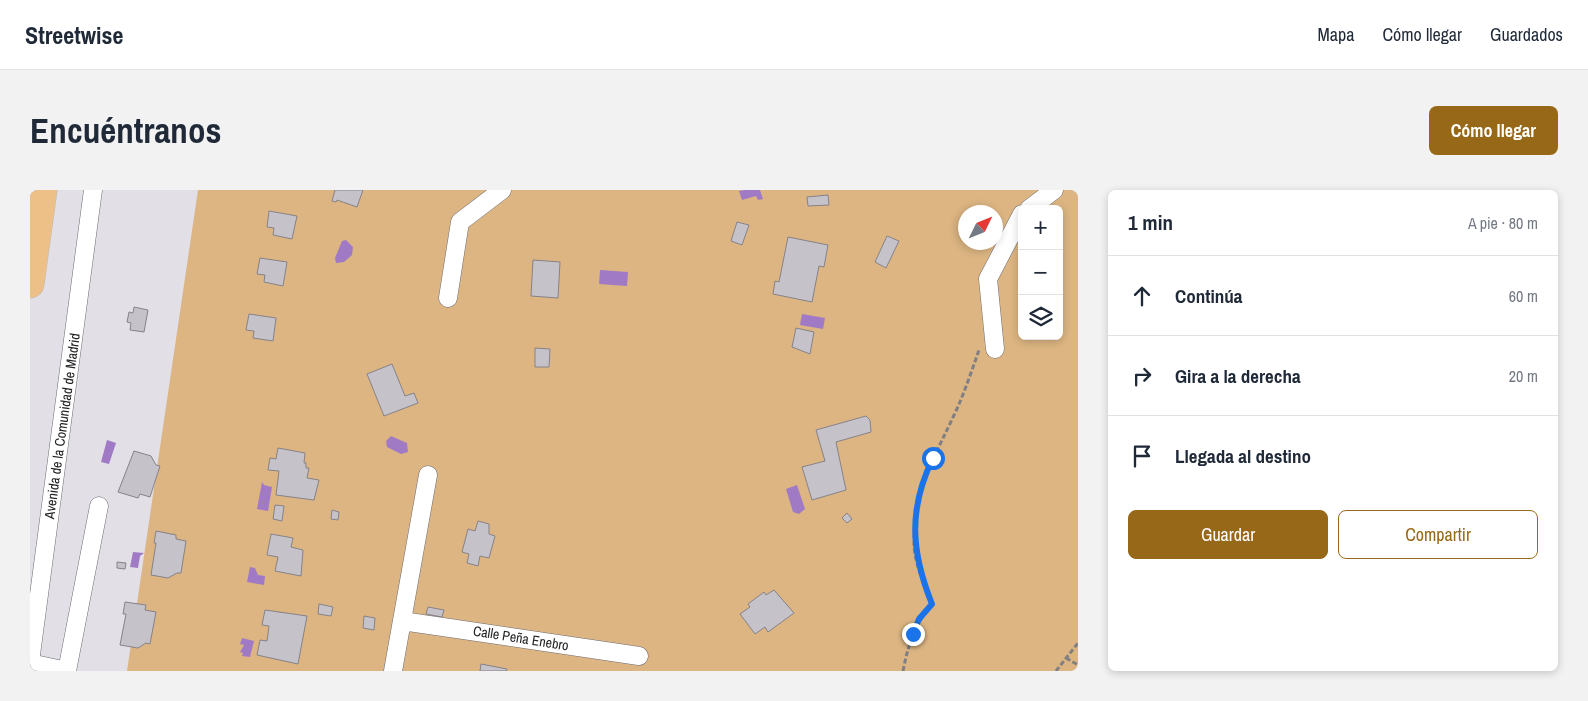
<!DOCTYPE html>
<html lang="es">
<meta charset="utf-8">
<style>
body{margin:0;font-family:"Archivo Narrow",sans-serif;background:#f2f2f3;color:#1f2937}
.controls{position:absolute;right:15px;top:15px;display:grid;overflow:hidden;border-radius:8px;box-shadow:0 2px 8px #0003}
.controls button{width:45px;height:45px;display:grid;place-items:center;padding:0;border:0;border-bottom:1px solid #e0e1e3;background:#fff;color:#1f2937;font:25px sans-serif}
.compass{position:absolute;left:928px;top:15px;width:45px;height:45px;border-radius:50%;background:#fff;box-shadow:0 2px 8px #0003;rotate:47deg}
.stop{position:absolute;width:15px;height:15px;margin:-11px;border:4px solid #1a73e8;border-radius:50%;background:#fff}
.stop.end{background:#1a73e8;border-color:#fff;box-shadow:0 1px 5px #0008}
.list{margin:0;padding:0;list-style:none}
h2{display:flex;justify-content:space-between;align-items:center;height:65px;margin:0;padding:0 20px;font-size:21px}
h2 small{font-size:16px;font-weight:400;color:#747a83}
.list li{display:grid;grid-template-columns:32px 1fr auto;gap:15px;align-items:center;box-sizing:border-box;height:80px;padding:0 20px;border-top:1px solid #e0e1e3}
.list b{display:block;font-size:19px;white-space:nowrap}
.list em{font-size:16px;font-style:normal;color:#747a83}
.actions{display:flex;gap:10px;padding:15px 20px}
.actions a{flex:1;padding:11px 0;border:1px solid #986819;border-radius:8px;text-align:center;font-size:18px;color:#986819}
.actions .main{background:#986819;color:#fff}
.icon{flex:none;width:28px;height:28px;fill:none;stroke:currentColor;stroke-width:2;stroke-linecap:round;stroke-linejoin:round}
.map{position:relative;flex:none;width:1048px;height:481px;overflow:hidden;border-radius:8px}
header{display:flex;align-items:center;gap:30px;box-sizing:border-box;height:70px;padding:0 25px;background:#fff;border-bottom:1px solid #e0e1e3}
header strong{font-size:24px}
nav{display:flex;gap:28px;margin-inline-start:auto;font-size:18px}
.intro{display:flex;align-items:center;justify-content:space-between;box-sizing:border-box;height:120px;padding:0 30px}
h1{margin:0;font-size:35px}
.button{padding:12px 22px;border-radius:8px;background:#986819;color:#fff;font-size:18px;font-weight:700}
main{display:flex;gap:30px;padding:0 30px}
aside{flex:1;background:#fff;border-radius:8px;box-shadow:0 2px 8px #0003}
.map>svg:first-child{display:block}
.green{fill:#dcb582;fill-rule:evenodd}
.water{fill:#a07ac5}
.building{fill:#c5c2c9;stroke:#868289}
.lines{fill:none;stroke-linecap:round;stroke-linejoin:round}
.minor-casing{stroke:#6d6a71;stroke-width:19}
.motorway-casing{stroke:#bdbdbe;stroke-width:29}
.path{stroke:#817f84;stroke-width:3;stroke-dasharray:5 2.5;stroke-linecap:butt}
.minor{stroke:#fff;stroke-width:18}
.motorway{stroke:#ecc086;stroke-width:28}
.route{stroke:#1a73e8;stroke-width:6}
.labels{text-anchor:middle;stroke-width:4;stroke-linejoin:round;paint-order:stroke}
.street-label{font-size:14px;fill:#232225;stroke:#fff}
</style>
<header>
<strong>Streetwise</strong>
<nav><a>Mapa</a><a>Cómo llegar</a><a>Guardados</a></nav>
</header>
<div class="intro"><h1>Encuéntranos</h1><a class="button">Cómo llegar</a></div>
<main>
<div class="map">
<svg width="1048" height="481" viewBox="0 0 1048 481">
<rect width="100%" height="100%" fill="#e2dfe6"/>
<path class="green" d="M 168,0 L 1048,0 L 1048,481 L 97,481 ZM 992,19 L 1029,19 L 1029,146 L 992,146 ZM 936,22 L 966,22 L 966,52 L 936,52 Z"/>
<path class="water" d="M 715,0 L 730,0 L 733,9 L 728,10 L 726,6 L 712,10 L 709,1 Z
M 316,50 L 323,57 L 322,65 L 314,72 L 306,73 L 305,68 L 312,51 Z
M 570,80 L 598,82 L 597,96 L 569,94 Z
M 772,124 L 795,128 L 793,139 L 770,135 Z
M 361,246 L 377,253 L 378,262 L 371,264 L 357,257 L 356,251 Z
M 77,250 L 86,253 L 79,274 L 71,272 Z
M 232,292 L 234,295 L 242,297 L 238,321 L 227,319 Z
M 767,295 L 775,319 L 769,324 L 763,322 L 756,299 Z
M 103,362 L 114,363 L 110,366 L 108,378 L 100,377 Z
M 220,377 L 225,378 L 228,385 L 235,386 L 234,395 L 217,392 Z
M 212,448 L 224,451 L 220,467 L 212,466 L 213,463 L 210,462 L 214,455 L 210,454 Z"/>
<path class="building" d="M 305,0 L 333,0 L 327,17 L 307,10 L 306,12 L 302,11 Z
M 798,5 L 799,15 L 778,16 L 777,7 Z
M 239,21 L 267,26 L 262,49 L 243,45 L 244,38 L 237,37 Z
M 707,32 L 719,35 L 712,55 L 701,51 Z
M 857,46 L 869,51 L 856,78 L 845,72 Z
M 758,47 L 798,55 L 794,77 L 789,76 L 782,112 L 743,104 L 745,91 L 749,92 Z
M 230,68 L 257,72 L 253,96 L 234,92 L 235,85 L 227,84 Z
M 503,70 L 530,72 L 528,108 L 501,106 Z
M 104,117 L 118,120 L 114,142 L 100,140 L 101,133 L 97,132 L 99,122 L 103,123 Z
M 219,124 L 246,128 L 243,151 L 223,148 L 224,141 L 216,140 Z
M 766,138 L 784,142 L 780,164 L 762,157 Z
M 505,158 L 520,159 L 519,177 L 505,177 Z
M 362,174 L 375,206 L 384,203 L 388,213 L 354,226 L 337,184 Z
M 836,226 L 840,230 L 841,242 L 806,252 L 816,300 L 782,310 L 772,277 L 795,271 L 786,240 Z
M 248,258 L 275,263 L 274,273 L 276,273 L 276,278 L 279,278 L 277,288 L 289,290 L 284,310 L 246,305 L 249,281 L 238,280 L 240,268 L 246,269 Z
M 104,261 L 121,266 L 126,275 L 130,276 L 120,307 L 110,304 L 108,308 L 88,302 Z
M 245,315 L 254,316 L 252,331 L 243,329 Z
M 302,320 L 309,322 L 308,330 L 301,329 Z
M 817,323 L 822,329 L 817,333 L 812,328 Z
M 448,331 L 459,334 L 459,344 L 465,346 L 459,368 L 450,366 L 448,376 L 437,373 L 439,364 L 432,362 L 438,339 L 445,341 Z
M 126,341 L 146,345 L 146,349 L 156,351 L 151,383 L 147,383 L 138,388 L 121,385 L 126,353 L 124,353 Z
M 241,344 L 263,348 L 261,357 L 273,360 L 271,386 L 245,381 L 248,367 L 237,365 Z
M 87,372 L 96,373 L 95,379 L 87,378 Z
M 744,400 L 764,423 L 738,442 L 735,437 L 725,444 L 710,424 L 720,417 L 718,414 L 734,402 L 736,405 Z
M 95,412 L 116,415 L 115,420 L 126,422 L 120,454 L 116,453 L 108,458 L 90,455 L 96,424 L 93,424 Z
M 289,414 L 303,417 L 301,426 L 288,424 Z
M 398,417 L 414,420 L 412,427 L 396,424 Z
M 235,420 L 277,426 L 268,474 L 227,465 L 230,450 L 237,451 L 239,436 L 232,435 Z
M 334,426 L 345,428 L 344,440 L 333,438 Z
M 451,474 L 477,479 L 476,481 L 450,481 Z"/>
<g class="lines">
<defs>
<path id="minor" d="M 999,19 L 1024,0
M 418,108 L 430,32 L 472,0
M 965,159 L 958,89 L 992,24
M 372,431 L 609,466
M 0,472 L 63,0
M 0,473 L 37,481
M 37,481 L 69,316
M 363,481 L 398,285"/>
<path id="motorway" d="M 0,94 L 13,0"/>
</defs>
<use href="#minor" class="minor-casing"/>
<use href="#motorway" class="motorway-casing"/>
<path class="path" d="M 1036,468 L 1048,475
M 873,481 C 878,455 885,434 902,414 C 895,395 885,376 884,355 C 883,302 905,266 926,221 C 935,201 942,180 949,160
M 1026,481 L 1048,453"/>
<use href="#minor" class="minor"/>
<use href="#motorway" class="motorway"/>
</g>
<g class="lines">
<path class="route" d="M 883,444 L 889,429 L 902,414 C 881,362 878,319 903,268"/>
</g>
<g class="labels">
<g class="street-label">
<text transform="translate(32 236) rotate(-82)" y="5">Avenida de la Comunidad de Madrid</text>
<text transform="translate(491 448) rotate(9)" y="5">Calle Peña Enebro</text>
</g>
</g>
</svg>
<div class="controls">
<button>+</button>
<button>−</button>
<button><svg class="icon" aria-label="layers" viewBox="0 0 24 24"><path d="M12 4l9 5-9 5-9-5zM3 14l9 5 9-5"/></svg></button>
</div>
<svg class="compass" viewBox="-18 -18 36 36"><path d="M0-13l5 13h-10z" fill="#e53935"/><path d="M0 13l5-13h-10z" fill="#747a83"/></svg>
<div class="stop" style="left:903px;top:268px"></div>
<div class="stop end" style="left:883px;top:444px"></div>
</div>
<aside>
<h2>1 min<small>A pie · 80 m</small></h2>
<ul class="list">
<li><svg class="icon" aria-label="ahead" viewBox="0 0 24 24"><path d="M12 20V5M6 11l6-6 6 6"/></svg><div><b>Continúa</b></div><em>60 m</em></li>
<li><svg class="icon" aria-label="right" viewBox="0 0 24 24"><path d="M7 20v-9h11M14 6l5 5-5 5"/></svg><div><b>Gira a la derecha</b></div><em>20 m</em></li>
<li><svg class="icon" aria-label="arrive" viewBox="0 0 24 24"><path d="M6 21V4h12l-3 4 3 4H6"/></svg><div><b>Llegada al destino</b></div></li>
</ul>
<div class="actions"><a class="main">Guardar</a><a>Compartir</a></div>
</aside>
</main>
